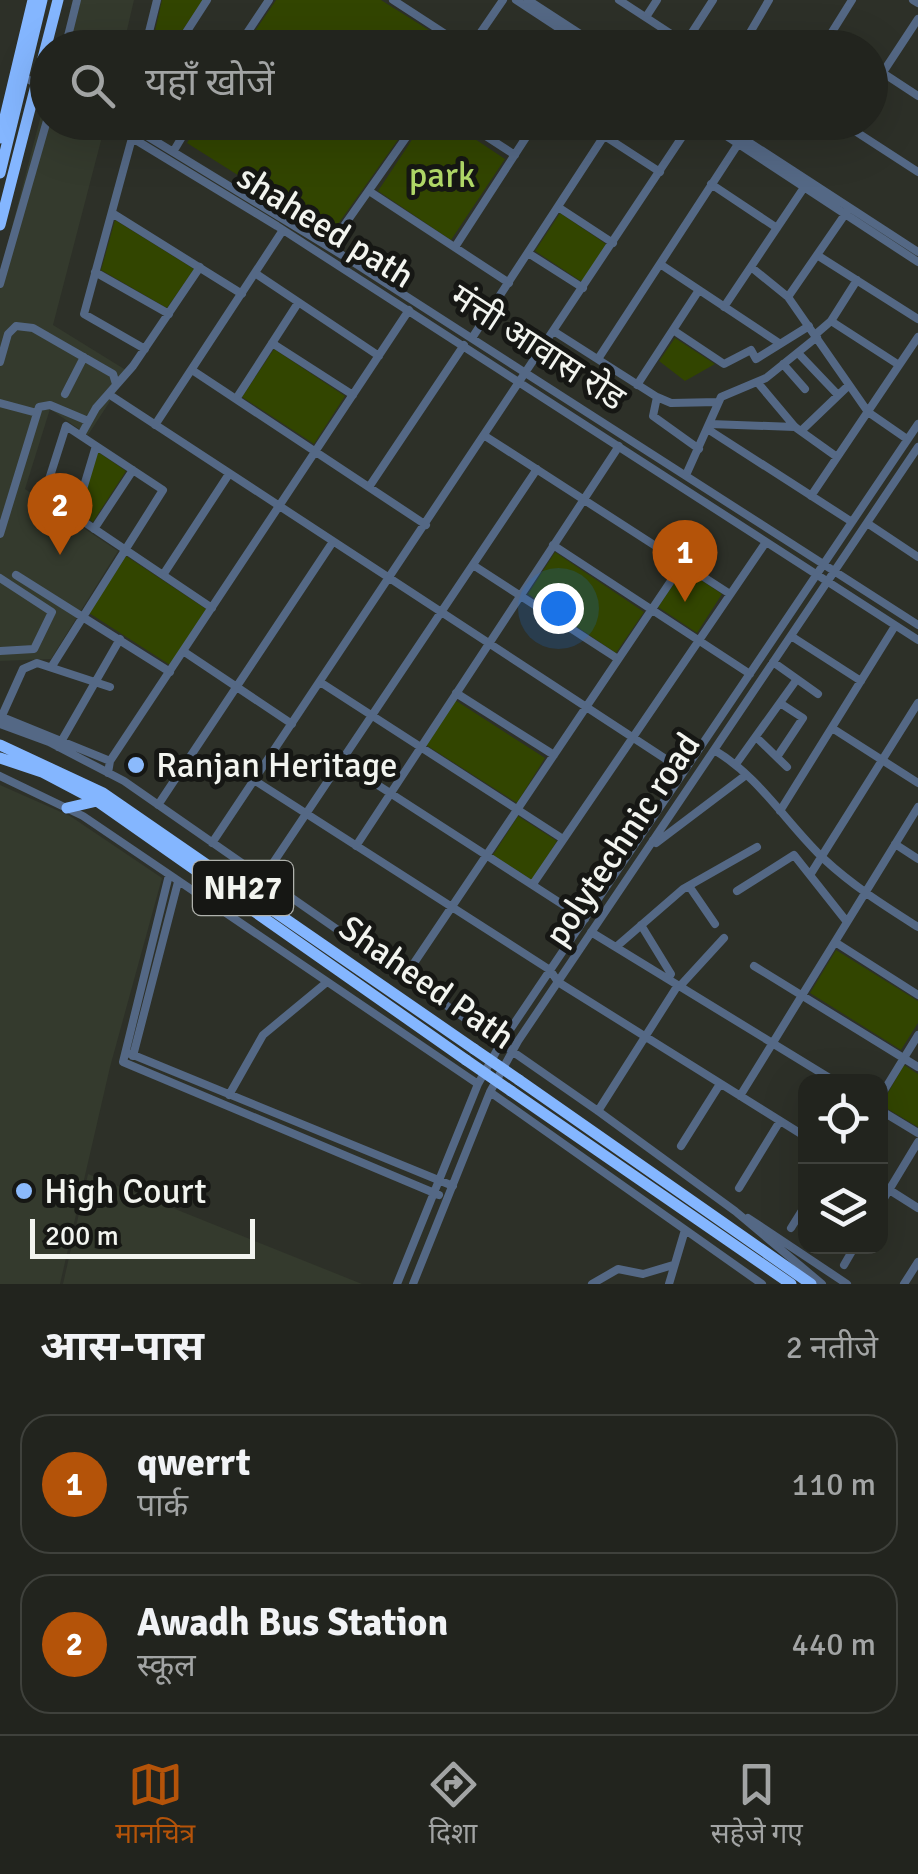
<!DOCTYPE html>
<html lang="hi">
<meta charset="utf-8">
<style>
body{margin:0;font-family:Signika,"Noto Sans Devanagari",sans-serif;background:#2a2c27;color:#f1f3f6}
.controls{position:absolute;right:30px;bottom:30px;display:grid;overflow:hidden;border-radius:20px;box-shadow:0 10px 40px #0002}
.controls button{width:90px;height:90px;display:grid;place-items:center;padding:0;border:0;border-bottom:2px solid #3f413c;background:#22241e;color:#f1f3f6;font:50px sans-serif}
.scale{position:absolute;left:30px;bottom:25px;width:225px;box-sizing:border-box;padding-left:10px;border:5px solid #f2f4ef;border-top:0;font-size:28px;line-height:35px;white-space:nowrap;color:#f2f4ef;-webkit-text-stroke:8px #161714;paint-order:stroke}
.you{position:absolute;left:558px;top:608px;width:35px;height:35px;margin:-25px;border:8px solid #fff;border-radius:50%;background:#1a73e8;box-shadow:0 0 0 15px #1a73e833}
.badge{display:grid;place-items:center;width:65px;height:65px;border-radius:50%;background:#b45309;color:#fff;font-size:32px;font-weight:700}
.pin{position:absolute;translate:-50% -82px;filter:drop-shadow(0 2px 5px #0008)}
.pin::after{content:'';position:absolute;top:52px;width:35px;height:30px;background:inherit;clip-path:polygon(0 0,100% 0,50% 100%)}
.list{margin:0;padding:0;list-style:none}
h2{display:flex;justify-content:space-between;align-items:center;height:130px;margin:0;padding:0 40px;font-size:42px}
h2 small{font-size:32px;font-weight:400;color:#a2a4a4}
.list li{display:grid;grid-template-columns:65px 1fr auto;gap:30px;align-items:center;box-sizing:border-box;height:140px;margin:0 20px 20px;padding:0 20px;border:2px solid #3f413c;border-radius:30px}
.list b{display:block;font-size:38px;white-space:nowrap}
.list p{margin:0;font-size:32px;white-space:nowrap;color:#a2a4a4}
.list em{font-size:32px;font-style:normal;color:#a2a4a4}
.icon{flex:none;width:55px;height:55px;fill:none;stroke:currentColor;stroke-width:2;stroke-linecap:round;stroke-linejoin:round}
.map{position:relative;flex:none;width:918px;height:1284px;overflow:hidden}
.search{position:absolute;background:#22241e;box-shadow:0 10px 40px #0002;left:30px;right:30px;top:30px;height:110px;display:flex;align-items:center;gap:25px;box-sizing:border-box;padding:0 35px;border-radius:55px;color:#a2a4a4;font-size:38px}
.sheet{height:450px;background:#22241e}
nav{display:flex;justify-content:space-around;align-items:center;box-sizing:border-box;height:140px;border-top:2px solid #3f413c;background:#22241e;font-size:28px;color:#a2a4a4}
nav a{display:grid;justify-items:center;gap:5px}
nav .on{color:#b45309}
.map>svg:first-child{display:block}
.built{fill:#343a2d}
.green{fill:#324500}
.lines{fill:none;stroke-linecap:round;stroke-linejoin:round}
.minor{stroke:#546885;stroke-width:8}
.highway{stroke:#84b6ff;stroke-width:11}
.highway-bridge{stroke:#84b6ff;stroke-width:11}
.poi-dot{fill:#8bbafc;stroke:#161714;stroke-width:4}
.labels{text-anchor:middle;stroke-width:10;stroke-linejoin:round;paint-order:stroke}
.shield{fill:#161714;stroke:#b0b2ad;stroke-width:2.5}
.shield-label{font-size:32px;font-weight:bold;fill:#f2f4ef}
.park-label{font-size:35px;fill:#b0d868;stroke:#161714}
.street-label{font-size:35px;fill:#f2f4ef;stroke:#161714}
.poi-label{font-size:35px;fill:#f2f4ef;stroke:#161714;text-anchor:start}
</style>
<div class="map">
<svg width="918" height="1284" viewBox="0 0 918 1284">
<rect width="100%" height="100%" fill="#2d3028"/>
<path class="built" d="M 80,0 L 134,0 L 123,47 L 68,48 Z
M 46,96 L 48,122 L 93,123 L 104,129 L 53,325 L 129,372 L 88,435 L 50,409 L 25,489 L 118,551 L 51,659 L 0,661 L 0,273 Z
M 0,785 L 70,816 L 162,878 L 110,1067 L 60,1284 L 0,1284 Z
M 88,1174 L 362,1284 L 63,1284 Z"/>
<path class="green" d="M 162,0 L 203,0 L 171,47 L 151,48 Z
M 276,0 L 381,0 L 456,47 L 244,47 Z
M 199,123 L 199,122 L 410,123 L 331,234 L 187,143 Z
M 423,123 L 451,123 L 505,159 L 451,240 L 378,191 Z
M 560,213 L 606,244 L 582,282 L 535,251 Z
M 115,220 L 194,269 L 167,308 L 101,270 Z
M 675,338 L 715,364 L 685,381 L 659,361 Z
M 274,349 L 345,396 L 314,444 L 242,397 Z
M 98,452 L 126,471 L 93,522 L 79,513 Z
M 555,552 L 644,612 L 616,653 L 528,594 Z
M 126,556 L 206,609 L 170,665 L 89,613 Z
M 684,569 L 722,594 L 697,633 L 658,607 Z
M 455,700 L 545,758 L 517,803 L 426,745 Z
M 518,816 L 557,841 L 532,880 L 493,855 Z
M 836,950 L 918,1001 L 918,1023 L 901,1050 L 810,993 Z
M 904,1065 L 918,1074 L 918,1127 L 881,1105 Z"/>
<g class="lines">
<path class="minor" d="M 393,0 L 467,48
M 516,0 L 589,48
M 528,0 L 602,48
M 619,0 L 685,43
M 913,0 L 918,3
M 646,17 L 657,0
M 65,48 L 77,0
M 145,48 L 157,0
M 176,48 L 207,0
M 237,48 L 269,0
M 470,48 L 503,0
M 682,48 L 713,0
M 741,48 L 769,0
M 822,48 L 852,0
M 883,73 L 918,96
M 25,78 L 48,89
M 870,92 L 918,19
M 106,122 L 277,226 L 918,640
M 124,122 L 342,255 L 918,625
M 464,122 L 515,155
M 583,122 L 660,172
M 705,122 L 918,262
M 718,122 L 918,252
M 841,122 L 918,172
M 132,138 L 84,314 L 145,349
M 173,152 L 191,122
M 711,184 L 777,228
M 369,191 L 509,283
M 558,207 L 613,243
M 112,213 L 242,294
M 329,247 L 417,122
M 455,247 L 536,122
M 528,253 L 583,288
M 817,255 L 918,319
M 660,264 L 779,343
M 751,267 L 788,297 L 868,412 L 907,439
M 95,272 L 169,314
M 255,273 L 379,356
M 0,284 L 48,117
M 788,297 L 848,210
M 724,307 L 805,186
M 831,321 L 899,365
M 673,330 L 724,364 L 751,350 L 756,359 L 809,326
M 555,332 L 657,397 L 653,416 L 699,449
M 816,334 L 831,321 L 857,280
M 472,338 L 604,136
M 272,343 L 353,395
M 798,353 L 838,395
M 598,359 L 742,138
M 0,362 L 8,334 L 16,326 L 33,328 L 113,374 L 116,384
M 783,364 L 805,389
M 192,370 L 426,525
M 758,383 L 795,427 L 837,457
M 637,385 L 699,290
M 65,394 L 84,357
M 110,395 L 684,771
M 657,397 L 671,403 L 718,402
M 236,399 L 298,303
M 0,403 L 37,413
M 710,424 L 795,427
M 155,425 L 283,230
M 709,430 L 852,522
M 801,431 L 849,385
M 81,435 L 96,408 L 133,366 L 200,267
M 485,436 L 730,594
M 686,475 L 721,397 L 766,378 L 817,337
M 369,487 L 464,345
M 811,496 L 918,337
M 75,516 L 96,446
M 867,523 L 918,557
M 94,529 L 133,470
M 0,534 L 39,407 L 50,405 L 88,421
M 553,545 L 750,674
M 473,565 L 618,659
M 16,575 L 170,672
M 163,575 L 229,474
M 0,578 L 52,612 L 34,649 L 0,651
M 791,636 L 861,681
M 183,651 L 292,724
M 773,662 L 818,694
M 52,666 L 163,490 L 66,426 L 44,495 L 212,608
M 320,682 L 563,839
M 456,693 L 554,755
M 2,717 L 110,761
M 0,720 L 23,669 L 37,663 L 110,687
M 0,724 L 49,742 L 124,781 L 598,1111 L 735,1211 L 822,1284
M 832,728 L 918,783
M 756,737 L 787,767
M 58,747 L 120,639
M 714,750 C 759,776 787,824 824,859 C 853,886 885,906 918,927
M 777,757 L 803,718 L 780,703
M 342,762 L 585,919
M 736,764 L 797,679
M 108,773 L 110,761 L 409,310
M 0,776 L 83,816 L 478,1084
M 254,780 L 550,970 L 558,982 L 806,1137
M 158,805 L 332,543
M 780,811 L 895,626
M 653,840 L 656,843 L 746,775
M 212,843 L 692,122
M 895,844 L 918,859
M 356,846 L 619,446
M 169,875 L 123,1062 L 439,1195
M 810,875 L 918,703
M 263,878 L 537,469
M 533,884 L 766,542
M 689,886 L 715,924
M 737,891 L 794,855 L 847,922
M 641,925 L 671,974 L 668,979
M 591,932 L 836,1082
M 835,942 L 918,995
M 616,947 L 683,889 L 757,847
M 414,963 L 683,563
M 754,966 L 918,1067
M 680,986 L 724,938
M 126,1052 L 453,1186
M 133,1056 L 178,882
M 490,1092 L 762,1284
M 229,1095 L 263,1035 L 327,982
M 740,1096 L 918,807
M 880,1097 L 918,1035
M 880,1110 L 918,1133
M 598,1111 L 678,985
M 681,1146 L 720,1084
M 880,1184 L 918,1208
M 739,1188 L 780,1121
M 880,1205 L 918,1142
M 748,1218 L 847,1284
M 791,1228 L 806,1204
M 844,1265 L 855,1246
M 397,1284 L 478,1084 L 501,1043 L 918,424
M 413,1284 L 490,1092 L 518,1041 L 918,447
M 592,1284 L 618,1269 L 643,1274 L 673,1265
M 669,1284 L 685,1230
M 904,1284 L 918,1262"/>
<path class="highway" d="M 0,138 L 33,0
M 0,173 L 42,0
M 0,225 L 58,0
M 0,745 L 103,793 L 474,1049
M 0,758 L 42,772 L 97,801 L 466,1060
M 67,808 L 97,801
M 519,1080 L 811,1284
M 511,1091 L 791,1284"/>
<path class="highway-bridge" d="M 474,1049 L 519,1080
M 466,1060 L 511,1091"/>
</g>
<g class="poi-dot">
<circle cx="136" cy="765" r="10"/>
<circle cx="24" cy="1191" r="10"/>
</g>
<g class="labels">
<rect class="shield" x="193" y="861" width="100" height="54" rx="8"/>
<g class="shield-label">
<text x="243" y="899">NH27</text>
</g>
<g class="park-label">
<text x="442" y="187">park</text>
</g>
<g class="street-label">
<text transform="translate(326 226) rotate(32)" y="12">shaheed path</text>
<text transform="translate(538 347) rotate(33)" y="12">मंत्ती आवास रोड</text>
<text transform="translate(622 839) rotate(-56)" y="12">polytechnic road</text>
<text transform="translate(427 982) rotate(35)" y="12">Shaheed Path</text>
</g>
<g class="poi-label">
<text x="156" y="777">Ranjan Heritage</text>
<text x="44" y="1203">High Court</text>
</g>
</g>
</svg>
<div class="controls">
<button><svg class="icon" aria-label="locate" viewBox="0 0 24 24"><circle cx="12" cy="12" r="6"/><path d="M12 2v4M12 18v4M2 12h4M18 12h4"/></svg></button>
<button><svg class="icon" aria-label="layers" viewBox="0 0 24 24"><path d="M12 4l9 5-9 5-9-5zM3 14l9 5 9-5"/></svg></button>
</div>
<div class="scale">200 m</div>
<div class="you"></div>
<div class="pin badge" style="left:685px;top:602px">1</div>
<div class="pin badge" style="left:60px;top:555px">2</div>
<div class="search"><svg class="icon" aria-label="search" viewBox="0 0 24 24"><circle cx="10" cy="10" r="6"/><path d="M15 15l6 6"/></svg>यहाँ खोजें</div>
</div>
<section class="sheet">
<h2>आस-पास<small>2 नतीजे</small></h2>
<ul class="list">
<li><span class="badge">1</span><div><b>qwerrt</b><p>पार्क</p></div><em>110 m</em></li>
<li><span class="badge">2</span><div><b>Awadh Bus Station</b><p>स्कूल</p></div><em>440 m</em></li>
</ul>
</section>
<nav>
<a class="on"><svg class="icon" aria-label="map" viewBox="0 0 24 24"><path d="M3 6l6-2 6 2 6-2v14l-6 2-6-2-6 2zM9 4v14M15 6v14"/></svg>मानचित्र</a>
<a><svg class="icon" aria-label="directions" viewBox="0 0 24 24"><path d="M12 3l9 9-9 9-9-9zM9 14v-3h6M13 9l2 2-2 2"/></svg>दिशा</a>
<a><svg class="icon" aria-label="saved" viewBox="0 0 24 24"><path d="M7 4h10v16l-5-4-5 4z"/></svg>सहेजे गए</a>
</nav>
